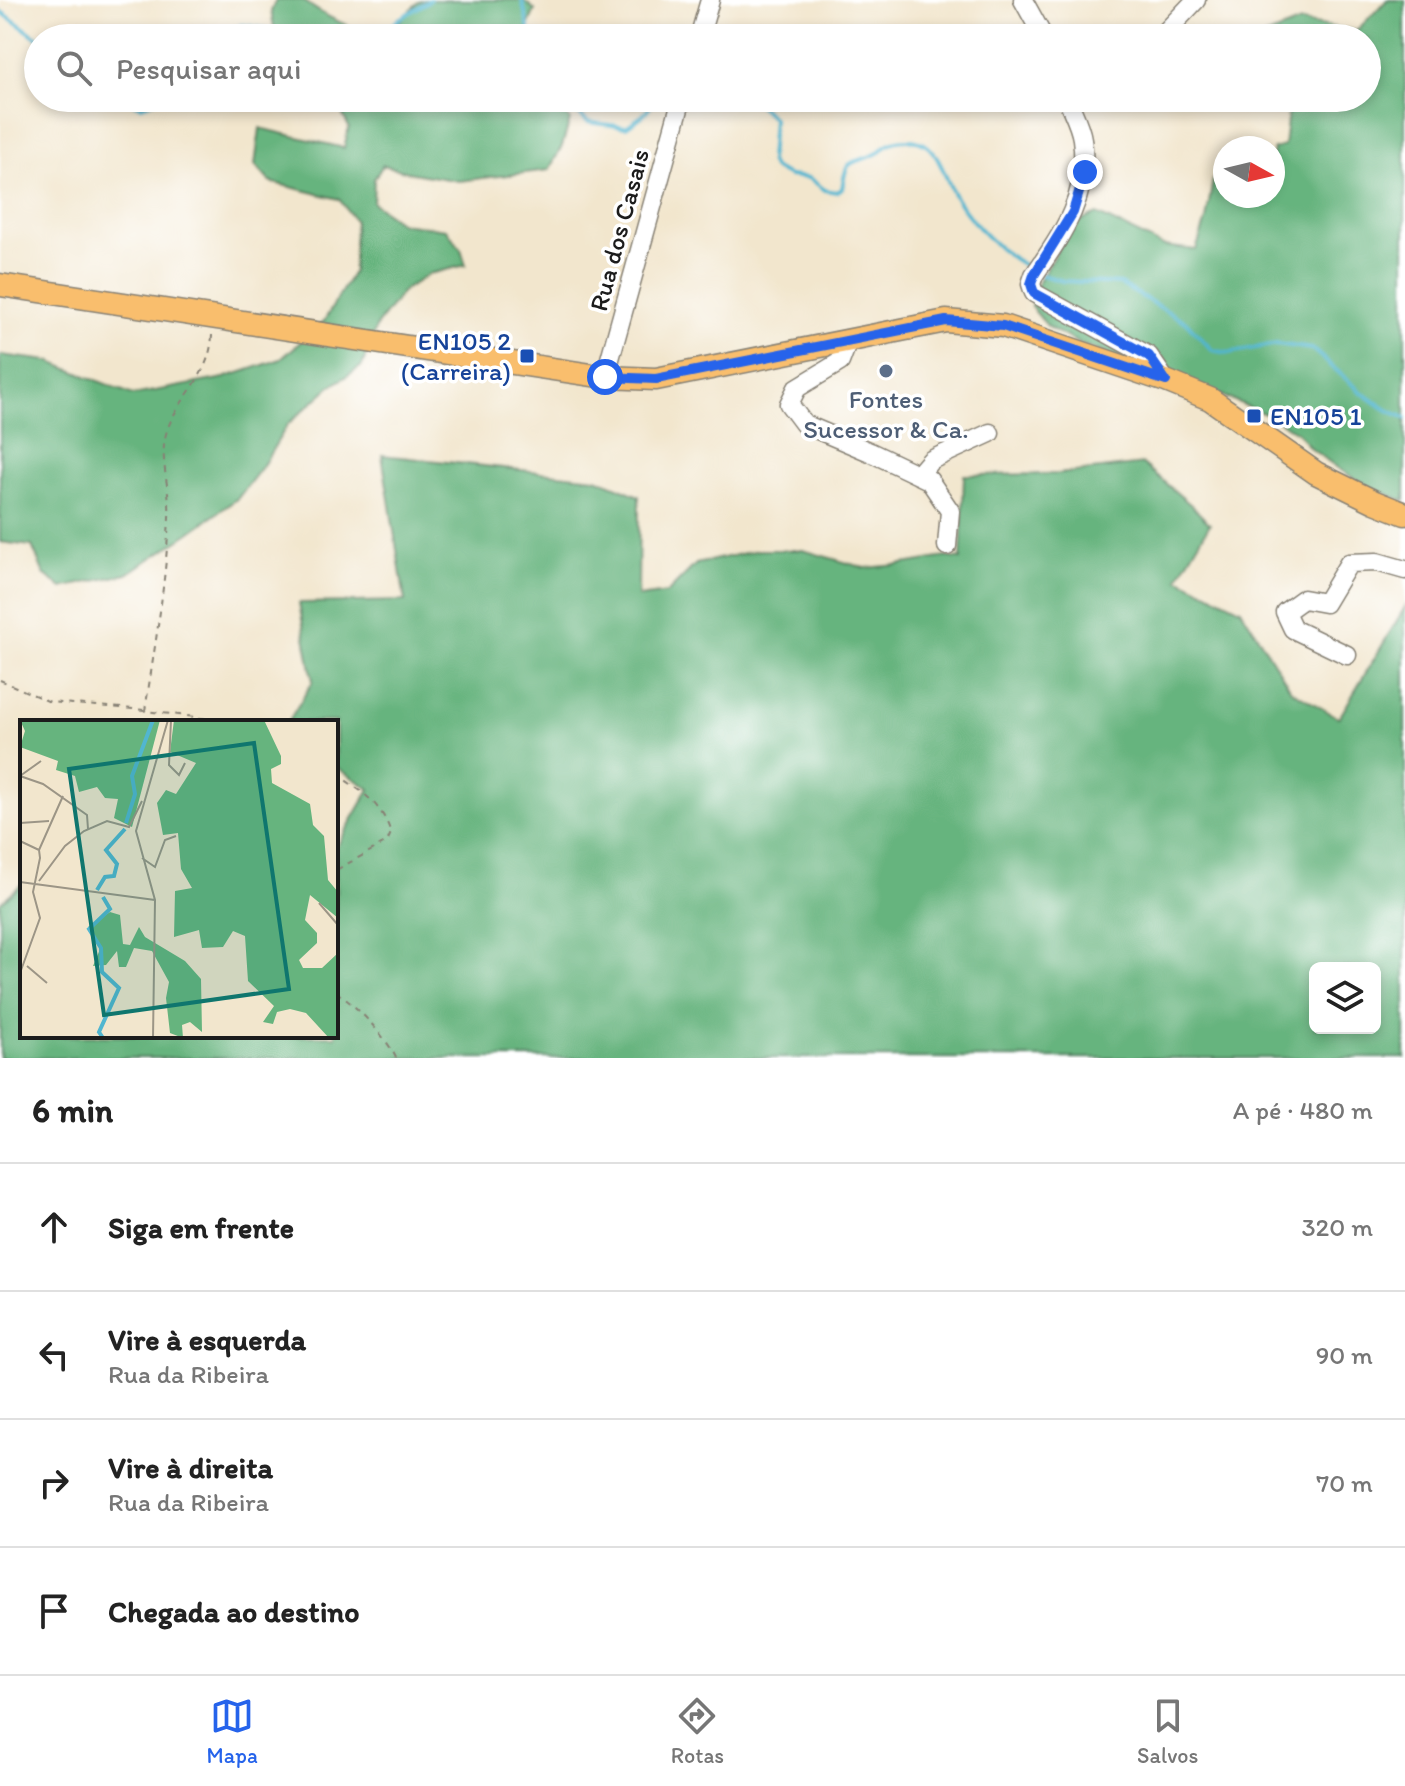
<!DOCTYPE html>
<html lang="pt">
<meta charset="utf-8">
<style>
body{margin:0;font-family:Itim,sans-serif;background:#f2f2f2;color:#222}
.controls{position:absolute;right:24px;bottom:24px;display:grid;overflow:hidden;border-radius:12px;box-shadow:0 4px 12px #0003}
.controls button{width:72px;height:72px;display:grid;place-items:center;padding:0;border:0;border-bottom:2px solid #e0e0e0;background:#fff;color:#222;font:40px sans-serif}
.compass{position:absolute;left:1213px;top:136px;width:72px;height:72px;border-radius:50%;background:#fff;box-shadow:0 4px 12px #0003;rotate:98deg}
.stop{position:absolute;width:24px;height:24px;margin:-18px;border:6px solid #2563eb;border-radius:50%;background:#fff}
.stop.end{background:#2563eb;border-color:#fff;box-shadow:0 2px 8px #0008}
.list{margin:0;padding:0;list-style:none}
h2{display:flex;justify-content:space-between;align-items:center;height:104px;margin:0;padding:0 32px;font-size:34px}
h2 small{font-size:26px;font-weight:400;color:#767676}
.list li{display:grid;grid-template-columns:52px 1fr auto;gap:24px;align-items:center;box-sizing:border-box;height:128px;padding:0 32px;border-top:2px solid #e0e0e0}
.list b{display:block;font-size:30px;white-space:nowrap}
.list p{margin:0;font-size:26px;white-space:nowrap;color:#767676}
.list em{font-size:26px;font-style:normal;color:#767676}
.icon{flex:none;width:44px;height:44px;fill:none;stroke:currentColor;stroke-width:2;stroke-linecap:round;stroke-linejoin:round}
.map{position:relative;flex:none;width:1405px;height:1058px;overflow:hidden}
.search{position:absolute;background:#fff;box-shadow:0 4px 12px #0003;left:24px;right:24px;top:24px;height:88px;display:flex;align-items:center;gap:20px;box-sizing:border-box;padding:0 28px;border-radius:44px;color:#767676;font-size:30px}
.sheet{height:616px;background:#fff}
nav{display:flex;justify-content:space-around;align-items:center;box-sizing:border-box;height:112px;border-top:2px solid #e0e0e0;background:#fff;font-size:22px;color:#767676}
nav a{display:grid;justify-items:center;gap:4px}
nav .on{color:#2563eb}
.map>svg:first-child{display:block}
.forest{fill:#66b47e;stroke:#41684d;stroke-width:2;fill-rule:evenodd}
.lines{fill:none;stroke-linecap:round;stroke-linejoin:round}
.stream{stroke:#51b6d0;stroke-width:4}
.minor-casing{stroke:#878174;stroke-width:21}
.major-casing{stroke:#878174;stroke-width:25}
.path{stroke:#878174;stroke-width:2;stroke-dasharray:6 6;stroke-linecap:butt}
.minor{stroke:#fff;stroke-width:18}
.major{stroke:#f9be6d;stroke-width:22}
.route{stroke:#2563eb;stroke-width:10}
.transit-dot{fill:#1a4fb4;stroke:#fff;stroke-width:3}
.service-dot{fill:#5c6f8a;stroke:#fff;stroke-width:3}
.labels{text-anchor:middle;stroke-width:7;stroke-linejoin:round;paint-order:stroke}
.street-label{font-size:26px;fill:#1c1c1c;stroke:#fff}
.transit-label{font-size:26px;fill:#164399;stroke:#fff;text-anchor:end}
.service-label{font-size:26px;fill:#4e5e75;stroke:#fff}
.inset-river{fill:none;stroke:#51b6d0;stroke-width:4}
.inset-road{fill:none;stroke:#9c9586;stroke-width:2}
.view{fill:#0f766e;fill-opacity:0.15;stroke:#0f766e;stroke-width:4}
.inset-edge{fill:none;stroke:#1c1c1c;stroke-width:4}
</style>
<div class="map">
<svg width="1405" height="1058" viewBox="0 0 1405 1058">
<rect width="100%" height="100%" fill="#fff"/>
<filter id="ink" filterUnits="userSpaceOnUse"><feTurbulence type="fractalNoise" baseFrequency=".0125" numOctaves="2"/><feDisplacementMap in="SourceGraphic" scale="16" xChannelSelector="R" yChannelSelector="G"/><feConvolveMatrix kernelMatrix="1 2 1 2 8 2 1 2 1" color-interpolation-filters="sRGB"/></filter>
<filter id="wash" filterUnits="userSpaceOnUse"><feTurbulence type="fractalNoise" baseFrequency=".006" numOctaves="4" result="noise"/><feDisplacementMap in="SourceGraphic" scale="32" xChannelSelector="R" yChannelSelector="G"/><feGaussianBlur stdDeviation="1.8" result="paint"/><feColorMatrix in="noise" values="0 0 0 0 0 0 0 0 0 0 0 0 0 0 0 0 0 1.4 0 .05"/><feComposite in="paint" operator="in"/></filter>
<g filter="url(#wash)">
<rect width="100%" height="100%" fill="#f2e6cd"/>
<path class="forest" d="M 276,0 L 303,0 C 326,19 356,30 384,38 L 418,2 L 425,0 L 523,0 L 535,10 L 523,38 L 276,38 L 271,11 Z
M 1387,0 L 1405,0 L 1405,501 L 1369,487 L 1339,469 L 1310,448 L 1298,433 L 1272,417 L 1223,396 L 1080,344 L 1049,328 L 1031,307 L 1037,285 L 1059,247 L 1078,222 L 1097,214 L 1163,246 L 1196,250 L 1206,220 L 1213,180 L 1225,169 L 1225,196 L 1273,196 L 1273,149 L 1284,146 L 1288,112 L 1275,98 L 1367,98 L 1367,38 L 1265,38 L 1265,36 L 1301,22 L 1356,31 Z
M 334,98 L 550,98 L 570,120 L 562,146 L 549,170 L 459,181 L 412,173 L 383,165 L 374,179 L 373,203 L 401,223 L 446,229 L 461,249 L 466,265 L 429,274 L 403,291 L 377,325 L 362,366 L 330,387 L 288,424 L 262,467 L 238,498 L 188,534 L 127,574 L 62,588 L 44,574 L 32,546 L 0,542 L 0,355 L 49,361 L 133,395 L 224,378 L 281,359 L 324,321 L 353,272 L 355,221 L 339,199 L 270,182 L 255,165 L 260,128 L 344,148 L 349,127 Z
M 382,455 L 596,478 L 639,496 L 638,597 L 667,593 L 696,564 L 758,550 L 803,550 L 865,568 L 898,565 L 945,557 L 961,559 L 964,475 L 1058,474 L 1143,464 L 1191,505 L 1210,524 L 1178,578 L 1241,609 L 1291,690 L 1339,718 L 1405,607 L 1405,1058 L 0,1058 L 0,903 L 22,884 L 22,1036 L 336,1036 L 336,848 L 370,789 L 336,767 L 336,722 L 288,722 L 313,681 L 299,603 L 405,601 ZM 1315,968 L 1375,968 L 1375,1028 L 1315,1028 Z"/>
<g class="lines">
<path class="stream" d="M 522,0 L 531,38
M 0,11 L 38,38
M 220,38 L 226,32 L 242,25 L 278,31 L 374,38
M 380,38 L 399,19 L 430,0
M 121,98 L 141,106 L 163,98
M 561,98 L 588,122 L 626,127 L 642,116 L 658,98
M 751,98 L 773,118 L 770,161 L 773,168 L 789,176 L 809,178 L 825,190 L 837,192 L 842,189 C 847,155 850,166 876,154 C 881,151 880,150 885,146 C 893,140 910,138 920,142 C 939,148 946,182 956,198 C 974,226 1001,254 1031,269
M 1042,275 L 1063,281 L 1120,284 L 1186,322 L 1212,350 L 1228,353 L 1277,344 L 1312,349 L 1360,391 L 1384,408 L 1405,418"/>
</g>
</g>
<g filter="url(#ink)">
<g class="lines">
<defs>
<path id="minor" d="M 1023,0 L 1044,38
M 699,38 L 710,0
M 1160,38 L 1196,0
M 1067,98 C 1072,111 1080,125 1082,139 C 1090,194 1064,232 1034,275 L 1031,284 L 1034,293 L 1149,356 L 1166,381
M 848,341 L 840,362 L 797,388 L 789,404 L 804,424 L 870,452 L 929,480 L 950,511 L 947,546
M 605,377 L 682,98
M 918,475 L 931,460 L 990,433
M 1347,655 L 1293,629 L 1285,612 L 1303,599 L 1325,603 L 1349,563 L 1377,562 L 1405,570"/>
<path id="major" d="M 0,285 L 605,377 L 656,379 L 946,321 L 1003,326 L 1166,381 L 1210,399 L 1316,473 L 1375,502 L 1405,514"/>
</defs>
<use href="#minor" class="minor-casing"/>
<use href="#major" class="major-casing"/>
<path class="path" d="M 212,335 C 210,381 173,400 165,438 C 160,462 171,492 169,517 C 166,582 155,646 145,711 L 196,717 L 220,722
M 0,680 L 50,702 L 144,710
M 336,774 C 361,790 382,804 391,833 L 387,842 L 336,870
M 336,992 C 354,1003 388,1039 396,1058"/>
<use href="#minor" class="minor"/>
<use href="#major" class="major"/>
</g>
</g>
<g class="lines" filter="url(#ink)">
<path class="route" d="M 605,377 L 656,379 L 946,321 L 1003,326 L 1166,381 L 1149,356 L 1034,293 L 1031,284 L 1034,275 L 1073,212 L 1085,172"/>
</g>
<g class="transit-dot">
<rect x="519" y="348" width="16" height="16" rx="4"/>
<rect x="1246" y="408" width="16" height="16" rx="4"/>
</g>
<circle class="service-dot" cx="886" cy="371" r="8"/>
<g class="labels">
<g class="street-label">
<text transform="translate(619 230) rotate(-75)" y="9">Rua dos Casais</text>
</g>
<g class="transit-label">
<text x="511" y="350">EN105 2<tspan x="511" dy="30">(Carreira)</tspan></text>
<text x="1270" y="425" text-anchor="start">EN105 1</text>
</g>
<g class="service-label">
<text x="886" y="408">Fontes<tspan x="886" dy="30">Sucessor &amp; Ca.</tspan></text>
</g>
</g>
<g transform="translate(20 720)">
<rect width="318" height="318" fill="#f2e6cd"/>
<path d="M 0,0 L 140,0 L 112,107 L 94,98 L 98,79 L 85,78 L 77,67 L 59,72 L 55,56 L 36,50 L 38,41 L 0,27 L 5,11 ZM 154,0 L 244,0 L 261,36 L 261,44 L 251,49 L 252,63 L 290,84 L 293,105 L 304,116 L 308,160 L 318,172 L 318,198 L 290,175 L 285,200 L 297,213 L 297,223 L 279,240 L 283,248 L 302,248 L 318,233 L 318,318 L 309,318 L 286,293 L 270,289 L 257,292 L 253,304 L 243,302 L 254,286 L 228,261 L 225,216 L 213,211 L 203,227 L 182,228 L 179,210 L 154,217 L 155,171 L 172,168 L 161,149 L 158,113 L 143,115 L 137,83 L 146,70 L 156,74 L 176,43 L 150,32 ZM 90,192 L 100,195 L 103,224 L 110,225 L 119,207 L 125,217 L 165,241 L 181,259 L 182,312 L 170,302 L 162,305 L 163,318 L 150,313 L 146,278 L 149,262 L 132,231 L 114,228 L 106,247 L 99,247 L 97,231 L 86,245 L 73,246 L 81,227 L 68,207 Z" fill="#66b47e"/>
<path class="inset-river" d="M 106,103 L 115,74 L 112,56 L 133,0M 77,170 L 85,157 L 94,156 L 97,144 L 86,130 L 105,109M 83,318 L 79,312 L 99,268 L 82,252 L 81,228 L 69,209 L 90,189 L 83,177"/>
<path class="inset-road" d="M 151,0 L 149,45 L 159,55 L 165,43M 0,56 L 23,64 L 67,95 L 68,109M 0,56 L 21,41M 0,103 L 29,101M 0,121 L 19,130 L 20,138 L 13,172 L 20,198 L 0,253M 19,130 L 43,76M 122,138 L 135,147 L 145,120 L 156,116M 19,161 L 45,126 L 64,111 L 87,101 L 109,107 L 122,81M 0,162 L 135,180M 299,183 L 318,205M 7,246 L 27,263M 133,318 L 135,180 L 116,111 L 148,0"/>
<path class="view" d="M 234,23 L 269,269 L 84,295 L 49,49 Z"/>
<rect width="318" height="318" class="inset-edge"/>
</g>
</svg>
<div class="controls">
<button><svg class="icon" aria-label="layers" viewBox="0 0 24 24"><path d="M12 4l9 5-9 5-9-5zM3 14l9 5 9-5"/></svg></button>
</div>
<svg class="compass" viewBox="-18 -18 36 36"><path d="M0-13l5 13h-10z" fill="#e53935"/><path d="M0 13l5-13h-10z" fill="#767676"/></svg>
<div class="stop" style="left:605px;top:377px"></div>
<div class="stop end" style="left:1085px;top:172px"></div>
<div class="search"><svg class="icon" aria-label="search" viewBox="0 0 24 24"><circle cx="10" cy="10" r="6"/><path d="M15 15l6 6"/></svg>Pesquisar aqui</div>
</div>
<section class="sheet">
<h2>6 min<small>A pé · 480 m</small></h2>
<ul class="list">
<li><svg class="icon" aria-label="ahead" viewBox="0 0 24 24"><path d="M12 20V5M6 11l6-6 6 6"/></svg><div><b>Siga em frente</b></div><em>320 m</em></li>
<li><svg class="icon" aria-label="left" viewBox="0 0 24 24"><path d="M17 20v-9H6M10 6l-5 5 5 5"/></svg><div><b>Vire à esquerda</b><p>Rua da Ribeira</p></div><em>90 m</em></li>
<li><svg class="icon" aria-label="right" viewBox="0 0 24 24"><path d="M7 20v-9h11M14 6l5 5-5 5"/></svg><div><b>Vire à direita</b><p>Rua da Ribeira</p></div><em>70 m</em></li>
<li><svg class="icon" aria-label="arrive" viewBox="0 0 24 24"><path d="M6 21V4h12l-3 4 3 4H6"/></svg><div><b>Chegada ao destino</b></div></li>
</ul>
</section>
<nav>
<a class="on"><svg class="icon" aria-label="map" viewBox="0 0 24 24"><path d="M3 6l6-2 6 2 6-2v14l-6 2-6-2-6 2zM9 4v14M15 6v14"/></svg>Mapa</a>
<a><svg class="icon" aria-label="directions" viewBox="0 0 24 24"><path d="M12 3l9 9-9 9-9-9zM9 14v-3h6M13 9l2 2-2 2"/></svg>Rotas</a>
<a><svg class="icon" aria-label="saved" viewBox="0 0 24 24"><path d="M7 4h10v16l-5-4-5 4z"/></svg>Salvos</a>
</nav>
